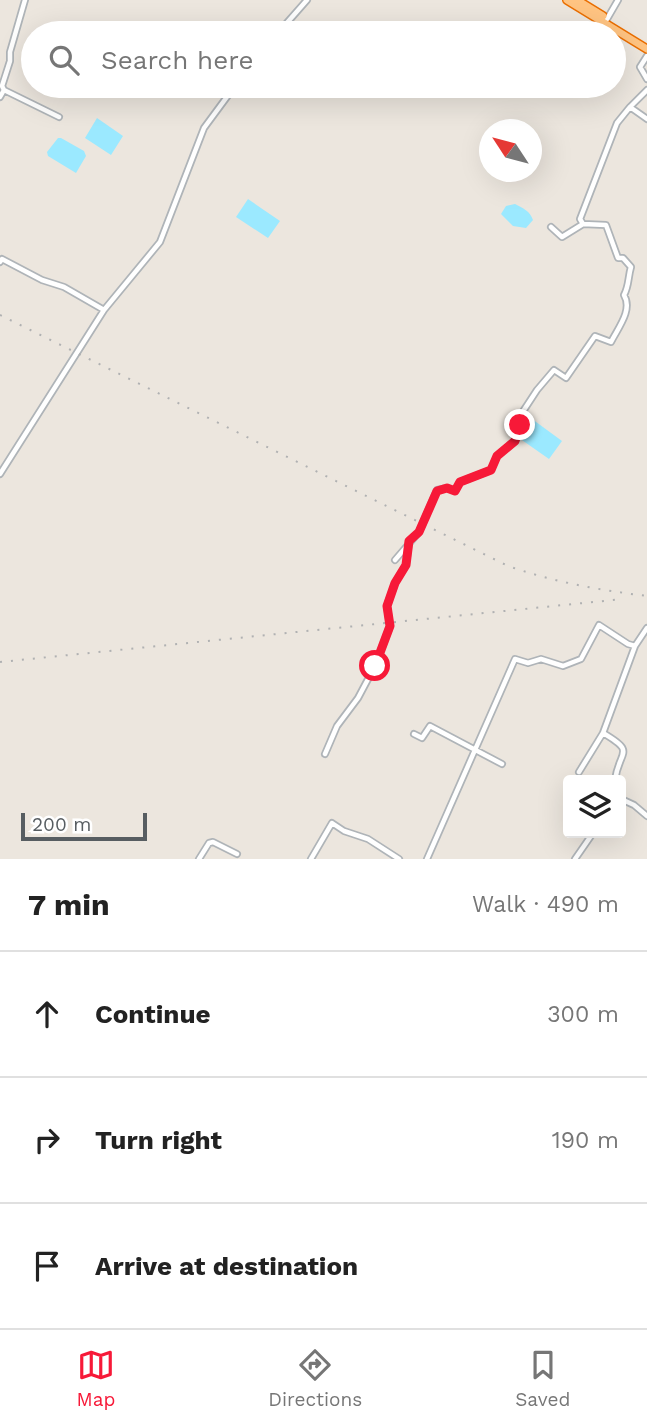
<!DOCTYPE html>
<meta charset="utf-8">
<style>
body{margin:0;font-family:"Work Sans",sans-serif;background:#f6f6f6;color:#222}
.controls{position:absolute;right:21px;bottom:21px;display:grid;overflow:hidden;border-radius:7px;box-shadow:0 7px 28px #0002}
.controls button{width:63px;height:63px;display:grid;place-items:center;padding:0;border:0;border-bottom:2px solid #e0e0e0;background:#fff;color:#222;font:35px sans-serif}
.compass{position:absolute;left:479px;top:119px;width:63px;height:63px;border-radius:50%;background:#fff;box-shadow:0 7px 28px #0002;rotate:306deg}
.scale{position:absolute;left:21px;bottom:18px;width:126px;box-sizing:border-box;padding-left:7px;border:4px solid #575d61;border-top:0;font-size:19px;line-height:24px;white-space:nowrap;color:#575d61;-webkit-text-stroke:5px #fff;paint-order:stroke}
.stop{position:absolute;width:21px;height:21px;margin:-16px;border:5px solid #f71938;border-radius:50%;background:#fff}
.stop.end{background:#f71938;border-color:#fff;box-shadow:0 2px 7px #0008}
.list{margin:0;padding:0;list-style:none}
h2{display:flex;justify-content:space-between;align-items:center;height:91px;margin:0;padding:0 28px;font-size:30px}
h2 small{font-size:23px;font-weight:400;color:#767676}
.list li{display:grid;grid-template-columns:46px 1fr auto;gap:21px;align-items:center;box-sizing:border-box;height:126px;padding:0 28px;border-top:2px solid #e0e0e0}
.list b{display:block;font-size:26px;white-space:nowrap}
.list em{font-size:23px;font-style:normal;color:#767676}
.icon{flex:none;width:38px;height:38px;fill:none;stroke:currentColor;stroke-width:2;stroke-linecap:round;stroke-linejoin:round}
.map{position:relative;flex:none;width:647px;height:859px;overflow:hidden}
.search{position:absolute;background:#fff;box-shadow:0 7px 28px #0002;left:21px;right:21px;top:21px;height:77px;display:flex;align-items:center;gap:18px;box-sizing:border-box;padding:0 24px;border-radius:38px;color:#767676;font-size:26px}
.sheet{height:469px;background:#fff}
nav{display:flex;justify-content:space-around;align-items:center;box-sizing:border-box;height:98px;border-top:2px solid #e0e0e0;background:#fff;font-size:19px;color:#767676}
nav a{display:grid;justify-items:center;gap:4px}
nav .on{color:#f71938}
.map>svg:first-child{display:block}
.water{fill:#9be9ff}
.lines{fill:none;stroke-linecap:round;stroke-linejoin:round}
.minor-casing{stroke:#afb4b8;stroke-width:8}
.highway-casing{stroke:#ea6e00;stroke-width:10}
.minor{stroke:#fff;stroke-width:4.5}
.highway{stroke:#ffc482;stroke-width:7}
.rail{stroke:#b0b1b2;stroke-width:2;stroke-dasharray:2 9;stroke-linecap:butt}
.route{stroke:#f71938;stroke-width:9}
</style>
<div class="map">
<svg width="647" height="859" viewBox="0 0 647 859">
<rect width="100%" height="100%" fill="#ece6de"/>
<path class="water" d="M 97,118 L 123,136 L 111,155 L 85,138 Z
M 58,138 L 61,138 L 84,151 L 86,156 L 76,173 L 48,156 L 47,152 Z
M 248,199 L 280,221 L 268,238 L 236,217 Z
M 515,204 C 523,208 530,211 533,220 L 526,228 L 513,226 L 501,214 L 506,206 Z
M 532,419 L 562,441 L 549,459 L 519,438 Z"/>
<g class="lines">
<defs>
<path id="minor" d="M 607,19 L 618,0
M 278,33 L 307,0
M 647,56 L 640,67 L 647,79
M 4,90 L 2,86 L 10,61 L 10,52 L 25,0
M 647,90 L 630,107 L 647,119
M 0,97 L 4,90 L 59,117
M 583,224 L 580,219 L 617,123 L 630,107
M 0,262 L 2,259 L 42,280 L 64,287 L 104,310
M 0,474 L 104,310 L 160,242 L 204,128 L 235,86
M 395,560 L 419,532 L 437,490 L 447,488 L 455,491 L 460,482 L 491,470 L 497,456 L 515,441 L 520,425 L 520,416 L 537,390 L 554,370 L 566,378 L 595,336 L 611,342 C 618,328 633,310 624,295 C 629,286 628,277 631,267 L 623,258 L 618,258 L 606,225 L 583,224 L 562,237 L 551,227
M 414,734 L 422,738 L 430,726 L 502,764
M 325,754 L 337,726 L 358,698 L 375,666 L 390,626 L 387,606 L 395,583 L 406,565 L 409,542
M 579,772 L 603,733
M 615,780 C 619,750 637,753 603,733 L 635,646 L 647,628
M 621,799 L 634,805 L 647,816
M 199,859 L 209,843 L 213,842 L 237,854
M 311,859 L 332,823 L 344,831 L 368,839 L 399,859
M 427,859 L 515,659 L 528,663 L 541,659 L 563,666 L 581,659 L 599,625 L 628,644 L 635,646
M 575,859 L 593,833"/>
<path id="highway" d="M 567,0 L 647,49
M 577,0 L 603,16"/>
</defs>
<use href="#minor" class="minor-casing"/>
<use href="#highway" class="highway-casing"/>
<use href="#minor" class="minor"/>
<use href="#highway" class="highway"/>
<path class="rail" d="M 0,315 L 508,566 C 554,582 599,590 647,596
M 0,662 L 623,599"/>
</g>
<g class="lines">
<path class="route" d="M 375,666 L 390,626 L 387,606 L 395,583 L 406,565 L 409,541 L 419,532 L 437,491 L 447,488 L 455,491 L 460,482 L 491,470 L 497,456 L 515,441 L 520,425"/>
</g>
</svg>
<div class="controls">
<button><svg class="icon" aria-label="layers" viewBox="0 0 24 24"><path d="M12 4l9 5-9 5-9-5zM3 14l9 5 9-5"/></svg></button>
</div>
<svg class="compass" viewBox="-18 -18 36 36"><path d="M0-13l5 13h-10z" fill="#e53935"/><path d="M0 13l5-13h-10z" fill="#767676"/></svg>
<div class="scale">200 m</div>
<div class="stop" style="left:375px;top:666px"></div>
<div class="stop end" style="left:520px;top:425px"></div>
<div class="search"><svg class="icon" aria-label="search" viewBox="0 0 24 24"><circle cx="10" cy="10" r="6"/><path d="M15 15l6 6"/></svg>Search here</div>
</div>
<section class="sheet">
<h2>7 min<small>Walk · 490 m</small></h2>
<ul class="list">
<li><svg class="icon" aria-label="ahead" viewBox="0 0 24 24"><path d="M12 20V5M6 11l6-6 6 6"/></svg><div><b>Continue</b></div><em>300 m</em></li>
<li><svg class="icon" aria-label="right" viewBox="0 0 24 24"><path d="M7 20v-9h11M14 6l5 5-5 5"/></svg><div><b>Turn right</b></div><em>190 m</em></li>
<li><svg class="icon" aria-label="arrive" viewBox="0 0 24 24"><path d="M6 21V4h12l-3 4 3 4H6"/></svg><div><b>Arrive at destination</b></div></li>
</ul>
</section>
<nav>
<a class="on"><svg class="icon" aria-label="map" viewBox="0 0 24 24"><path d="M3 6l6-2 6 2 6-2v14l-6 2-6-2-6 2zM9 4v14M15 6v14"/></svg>Map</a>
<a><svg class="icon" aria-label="directions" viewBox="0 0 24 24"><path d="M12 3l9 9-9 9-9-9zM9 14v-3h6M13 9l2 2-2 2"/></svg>Directions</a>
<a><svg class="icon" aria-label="saved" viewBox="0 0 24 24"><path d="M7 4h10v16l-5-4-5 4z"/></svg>Saved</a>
</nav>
